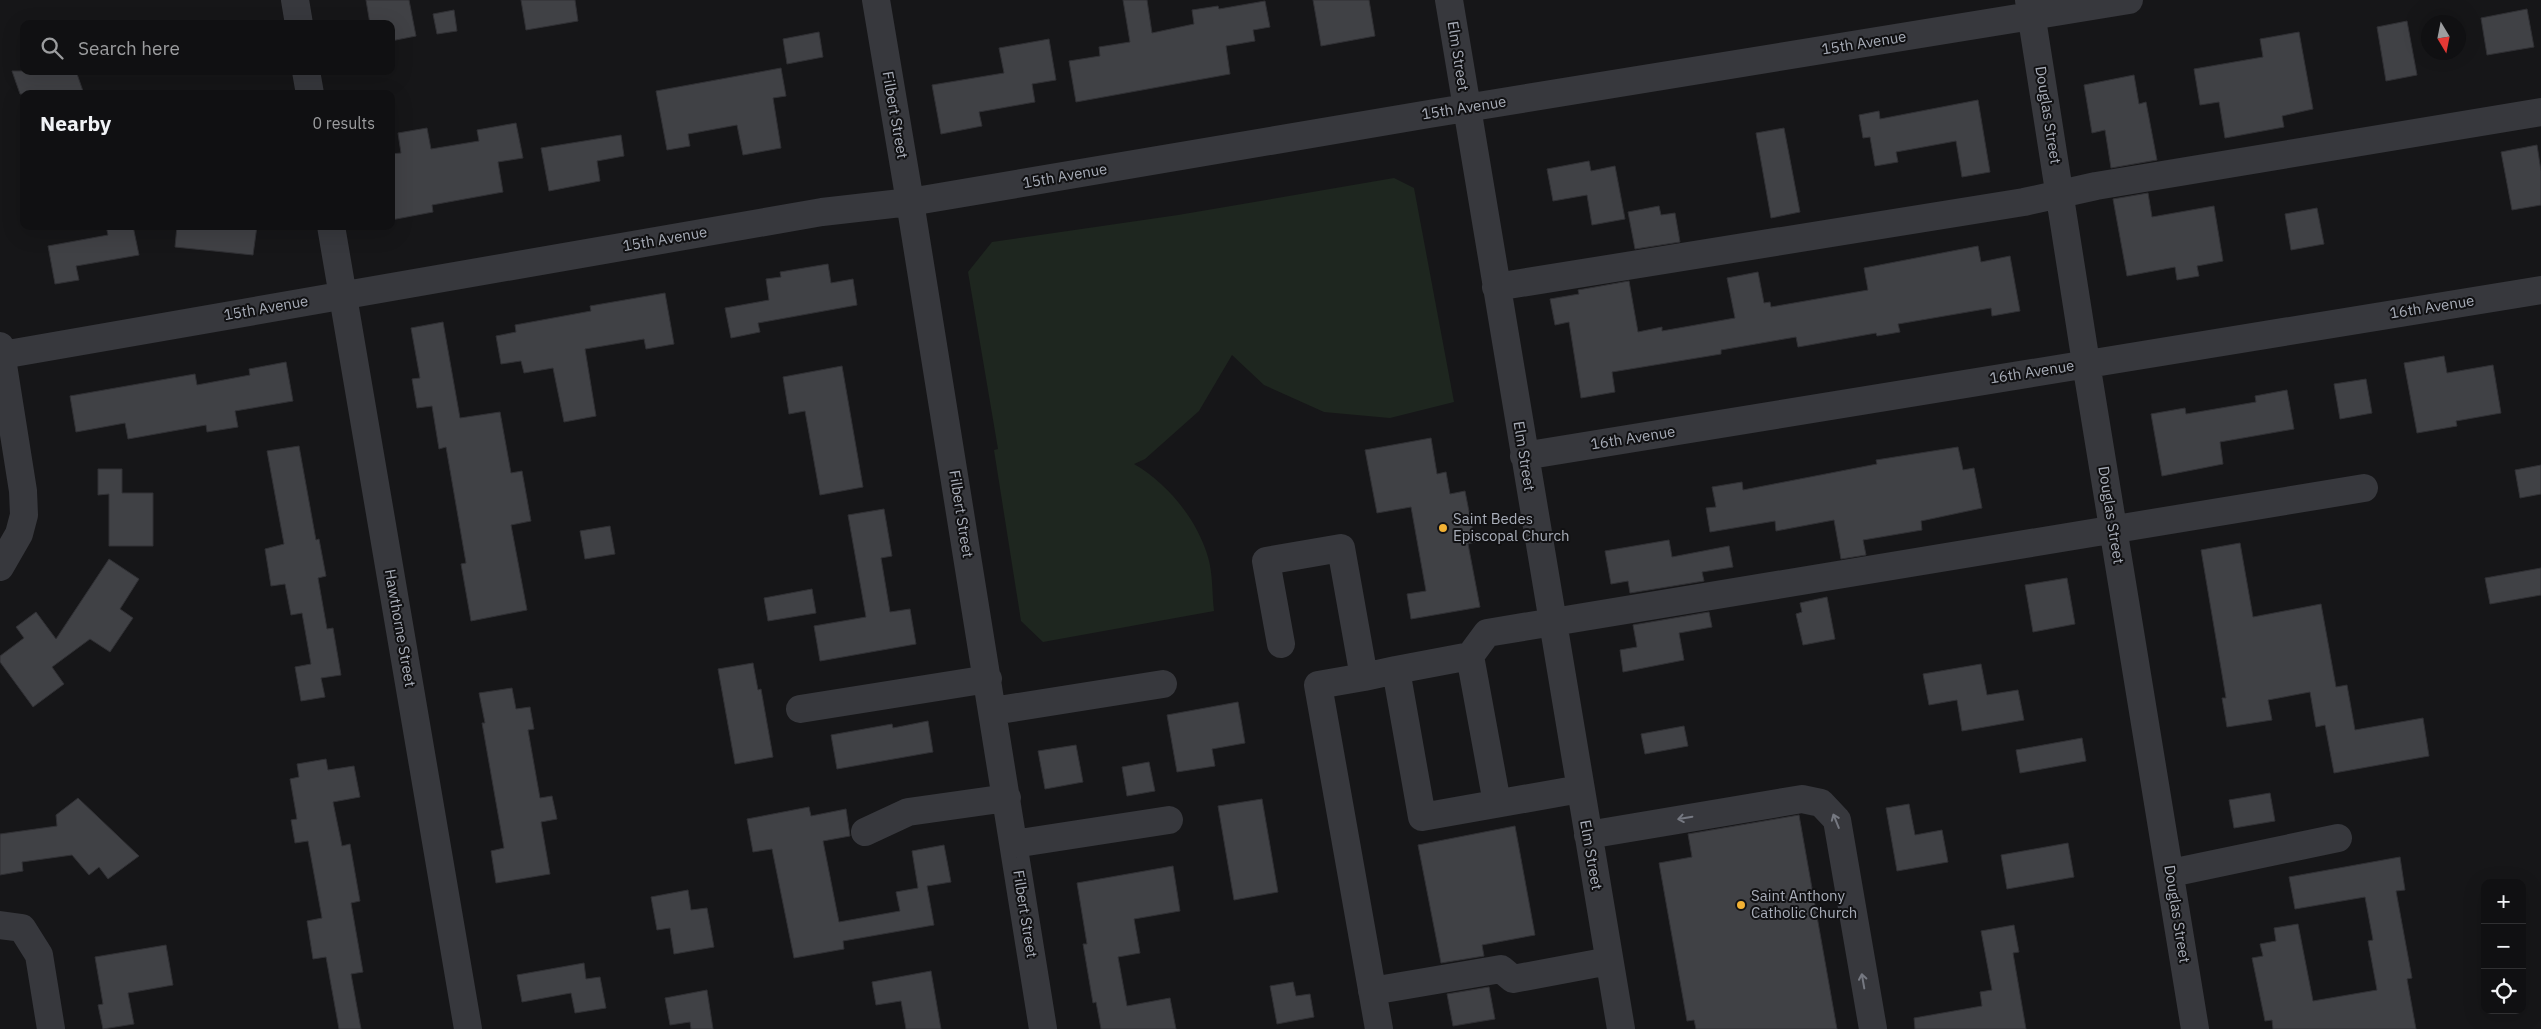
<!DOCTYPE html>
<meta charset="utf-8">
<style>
body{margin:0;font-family:"IBM Plex Sans",sans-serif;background:#19191b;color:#f1f3f6}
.controls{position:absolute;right:15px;bottom:15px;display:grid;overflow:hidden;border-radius:10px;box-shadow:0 5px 20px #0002}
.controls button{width:45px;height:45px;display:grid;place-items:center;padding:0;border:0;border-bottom:1px solid #303032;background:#101012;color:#f1f3f6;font:25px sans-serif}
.compass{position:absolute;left:2421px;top:15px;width:45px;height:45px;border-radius:50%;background:#101012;box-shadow:0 5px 20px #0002;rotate:170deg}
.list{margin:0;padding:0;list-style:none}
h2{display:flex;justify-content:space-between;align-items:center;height:65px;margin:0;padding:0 20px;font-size:21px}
h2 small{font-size:16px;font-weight:400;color:#9c9d9f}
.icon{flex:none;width:28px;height:28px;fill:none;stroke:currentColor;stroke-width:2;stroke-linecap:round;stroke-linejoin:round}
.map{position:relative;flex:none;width:2541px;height:1029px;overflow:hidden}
.search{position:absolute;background:#101012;box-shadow:0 5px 20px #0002;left:20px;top:20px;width:375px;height:55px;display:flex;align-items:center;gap:12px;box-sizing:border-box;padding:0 18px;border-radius:10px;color:#9c9d9f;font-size:19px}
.panel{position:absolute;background:#101012;box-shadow:0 5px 20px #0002;left:20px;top:90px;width:375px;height:140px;border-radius:10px}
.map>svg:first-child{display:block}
.green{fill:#1e261f}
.building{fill:#404145;stroke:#303034}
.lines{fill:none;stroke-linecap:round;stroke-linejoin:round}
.minor{stroke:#37383d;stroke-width:28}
.oneway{stroke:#757881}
.poi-dot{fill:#f2b134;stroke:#111113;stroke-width:2}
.labels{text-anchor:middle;stroke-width:4;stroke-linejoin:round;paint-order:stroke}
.street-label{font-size:15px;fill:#a8adb8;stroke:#111113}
.poi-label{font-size:15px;fill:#a8adb8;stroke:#111113;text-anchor:start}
</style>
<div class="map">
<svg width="2541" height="1029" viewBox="0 0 2541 1029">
<rect width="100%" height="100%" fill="#161618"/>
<path class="green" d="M 1394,178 L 1414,188 L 1454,402 L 1390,418 L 1324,412 L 1264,385 L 1232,355 L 1199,411 L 1145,459 L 1134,464 C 1167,483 1197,519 1208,557 C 1213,574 1212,594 1214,611 L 1043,642 L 1021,621 L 994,450 L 998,449 L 968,272 L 992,242 L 1178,215 Z"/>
<path class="building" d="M 366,0 L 409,0 L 416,36 L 391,41 L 391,24 L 370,24 Z
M 521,0 L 575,0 L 578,21 L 526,30 Z
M 1123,0 L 1147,0 L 1152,33 L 1194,24 L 1192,10 L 1218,6 L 1219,9 L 1265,1 L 1270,27 L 1253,30 L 1255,41 L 1226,46 L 1230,74 L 1076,102 L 1069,61 L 1100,56 L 1099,47 L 1130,42 Z
M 1313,0 L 1369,0 L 1375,36 L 1321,46 Z
M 2527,9 L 2534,47 L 2487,55 L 2481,18 Z
M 454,10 L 457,31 L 437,34 L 433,14 Z
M 2407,21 L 2417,75 L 2386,81 L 2377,27 Z
M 819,32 L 823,57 L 787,64 L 783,39 Z
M 2299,32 L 2313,109 L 2282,116 L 2284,127 L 2225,138 L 2219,102 L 2200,105 L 2194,69 L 2263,57 L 2260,39 Z
M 1049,39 L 1056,80 L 1032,84 L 1035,102 L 979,112 L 982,126 L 941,134 L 932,85 L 1004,73 L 999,48 Z
M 781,68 L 786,96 L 773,98 L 781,148 L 743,155 L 737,125 L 688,134 L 690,146 L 667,150 L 656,91 Z
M 12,71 L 76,71 L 84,94 L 20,94 Z
M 2134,75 L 2139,104 L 2146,102 L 2157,160 L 2111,168 L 2105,130 L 2092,133 L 2084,85 Z
M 1978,100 L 1990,172 L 1962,177 L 1956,141 L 1896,152 L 1898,162 L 1875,166 L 1870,137 L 1863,138 L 1859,115 L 1879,111 L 1880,119 Z
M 516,123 L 523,158 L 498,162 L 503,192 L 432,205 L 433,212 L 391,220 L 391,154 L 401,153 L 398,133 L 427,128 L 431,149 L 479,141 L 477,130 Z
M 1784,128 L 1800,212 L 1771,218 L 1756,133 Z
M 621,135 L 624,156 L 597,161 L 600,181 L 549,191 L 541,148 Z
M 2537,145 L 2541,171 L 2541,205 L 2512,210 L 2501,152 Z
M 1589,161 L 1591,171 L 1615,166 L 1625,219 L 1592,225 L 1587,195 L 1553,201 L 1547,169 Z
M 2148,193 L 2152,217 L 2214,206 L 2223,261 L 2197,266 L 2199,276 L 2177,280 L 2175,267 L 2127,276 L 2113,199 Z
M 1659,206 L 1661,215 L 1675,213 L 1680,242 L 1635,249 L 1628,212 Z
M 2317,208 L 2324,244 L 2291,250 L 2285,214 Z
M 106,226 L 133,226 L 139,255 L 76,266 L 79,280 L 55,284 L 48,246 L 108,235 Z
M 177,226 L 257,226 L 253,255 L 175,247 Z
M 1978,246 L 1981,262 L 2010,256 L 2020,311 L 1992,316 L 1991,308 L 1898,324 L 1900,332 L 1877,336 L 1876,333 L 1798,347 L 1796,337 L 1721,350 L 1721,354 L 1612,372 L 1615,392 L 1581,398 L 1569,322 L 1555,325 L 1550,299 L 1579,294 L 1578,290 L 1629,281 L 1638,332 L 1662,327 L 1662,331 L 1735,318 L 1727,278 L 1758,272 L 1764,303 L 1770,302 L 1771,307 L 1868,290 L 1864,268 Z
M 828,264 L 831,283 L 853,279 L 857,305 L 758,323 L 760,332 L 731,338 L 725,308 L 769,300 L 766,279 L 781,277 L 780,272 Z
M 665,293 L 674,344 L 646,349 L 644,339 L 585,349 L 596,416 L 564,422 L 553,368 L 524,373 L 521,361 L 501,364 L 496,336 L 516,332 L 515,325 L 591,311 L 590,306 Z
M 443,322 L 460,418 L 500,412 L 511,473 L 522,471 L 531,521 L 511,525 L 527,610 L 471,621 L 461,564 L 466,563 L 446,447 L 439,449 L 432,406 L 417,408 L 412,379 L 420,378 L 411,328 Z
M 2444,356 L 2447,373 L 2493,365 L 2501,413 L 2456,421 L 2457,426 L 2417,433 L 2404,363 Z
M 286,362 L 293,401 L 235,411 L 238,427 L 207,432 L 206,425 L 128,439 L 125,423 L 76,432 L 70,396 L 195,374 L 197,385 L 250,375 L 249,369 Z
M 842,366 L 863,487 L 820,495 L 805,411 L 789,414 L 783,377 Z
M 2366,379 L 2372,413 L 2340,419 L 2334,384 Z
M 2287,390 L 2294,429 L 2220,442 L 2223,464 L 2162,476 L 2151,414 L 2185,408 L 2186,414 L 2256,402 L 2255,396 Z
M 1431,438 L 1437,474 L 1446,472 L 1450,494 L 1465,491 L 1475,542 L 1468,544 L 1480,607 L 1411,619 L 1407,594 L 1426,591 L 1411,507 L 1377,513 L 1365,450 Z
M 299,446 L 316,540 L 319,539 L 326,576 L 318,578 L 327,629 L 333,628 L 341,675 L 321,678 L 325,697 L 301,701 L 295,667 L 311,664 L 302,613 L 291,615 L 285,584 L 271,586 L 265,549 L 284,544 L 267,451 Z
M 1958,447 L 1963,470 L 1974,468 L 1982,508 L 1921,521 L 1922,530 L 1863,540 L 1866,555 L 1841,559 L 1834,520 L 1776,531 L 1775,521 L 1710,532 L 1706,508 L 1716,507 L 1712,487 L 1742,482 L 1743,490 L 1877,464 L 1876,460 Z
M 2541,465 L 2541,494 L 2520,498 L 2515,470 Z
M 98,469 L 122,469 L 122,493 L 153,493 L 153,546 L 109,546 L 109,494 L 98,495 Z
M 884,509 L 892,556 L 881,558 L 890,612 L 910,609 L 916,644 L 820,661 L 814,626 L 866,617 L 848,515 Z
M 610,526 L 615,554 L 585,559 L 580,531 Z
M 1669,540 L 1672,557 L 1729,546 L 1733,567 L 1702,572 L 1704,581 L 1630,593 L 1628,581 L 1611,584 L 1605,551 Z
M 2240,543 L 2253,617 L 2321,604 L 2336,687 L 2347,685 L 2355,730 L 2423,718 L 2429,756 L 2334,773 L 2325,725 L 2316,727 L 2310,692 L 2268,700 L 2272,720 L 2227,727 L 2222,698 L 2226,698 L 2201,550 Z
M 109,559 L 139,579 L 120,609 L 133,618 L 110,652 L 90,639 L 52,667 L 64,684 L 33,707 L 0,662 L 0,656 L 24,638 L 16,627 L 36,612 L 56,639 Z
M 2541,568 L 2541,595 L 2490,604 L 2485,578 Z
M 2067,578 L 2075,624 L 2033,632 L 2025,585 Z
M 812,589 L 816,613 L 768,621 L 764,598 Z
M 1827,597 L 1835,639 L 1803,645 L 1796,614 L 1802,612 L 1800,603 Z
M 1709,612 L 1712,627 L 1679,633 L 1684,660 L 1623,672 L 1620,650 L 1637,647 L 1633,625 Z
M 753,663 L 758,690 L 761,689 L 773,757 L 735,764 L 718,669 Z
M 1981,664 L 1987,695 L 2018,690 L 2024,720 L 1962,731 L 1957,700 L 1929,705 L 1923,674 Z
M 512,688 L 516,709 L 530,707 L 534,729 L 528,730 L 540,798 L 552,796 L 557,819 L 541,822 L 550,874 L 496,883 L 491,851 L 504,848 L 482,723 L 485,723 L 479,693 Z
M 1238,702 L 1245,743 L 1212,749 L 1215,766 L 1177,772 L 1167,715 Z
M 928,721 L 933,752 L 837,769 L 831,735 L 892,724 L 893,728 Z
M 1684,726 L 1688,746 L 1645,754 L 1641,734 Z
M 2082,738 L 2086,761 L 2020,773 L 2016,750 Z
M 1076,745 L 1083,782 L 1045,789 L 1038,751 Z
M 326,759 L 328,770 L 354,766 L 360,797 L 333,802 L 342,846 L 350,844 L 360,901 L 351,903 L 363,972 L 351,974 L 361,1029 L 339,1029 L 326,957 L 313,959 L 307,921 L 322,918 L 308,841 L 295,843 L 291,820 L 297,819 L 290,779 L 299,777 L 297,764 Z
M 1149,762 L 1155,791 L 1127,796 L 1122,767 Z
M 2270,793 L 2275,821 L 2234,828 L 2229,800 Z
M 78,798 L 139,856 L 108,879 L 99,867 L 89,875 L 72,855 L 22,862 L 23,871 L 0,875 L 0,834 L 57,826 L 56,815 Z
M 1262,799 L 1278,892 L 1234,900 L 1218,806 Z
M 1909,804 L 1915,835 L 1942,830 L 1948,862 L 1897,871 L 1886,808 Z
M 809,807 L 811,816 L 846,809 L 850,836 L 823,841 L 839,922 L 900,911 L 896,892 L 918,888 L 912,851 L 944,845 L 951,882 L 927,886 L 934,925 L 843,941 L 844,949 L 794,958 L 772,849 L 753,852 L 747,819 Z
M 1799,815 L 1837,1029 L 1696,1029 L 1694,1020 L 1687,1021 L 1659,863 L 1692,857 L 1688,834 Z
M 1515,826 L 1535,935 L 1482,945 L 1484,956 L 1441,963 L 1418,845 Z
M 2068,843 L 2074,877 L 2007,889 L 2001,855 Z
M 2400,857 L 2405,890 L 2396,891 L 2412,978 L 2407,979 L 2416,1029 L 2273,1029 L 2272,1020 L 2265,1021 L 2252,958 L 2263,956 L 2260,944 L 2276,941 L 2274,928 L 2298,924 L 2313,1001 L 2377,990 L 2368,941 L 2373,940 L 2365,897 L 2295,909 L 2289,877 Z
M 1173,866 L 1180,911 L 1134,919 L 1140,953 L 1118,957 L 1127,1006 L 1170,998 L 1176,1029 L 1101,1029 L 1096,1002 L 1093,1003 L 1083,944 L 1087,944 L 1077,883 Z
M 688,890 L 691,910 L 707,908 L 714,947 L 674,954 L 670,928 L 657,930 L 651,897 Z
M 2014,925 L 2019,952 L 2013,953 L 2026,1029 L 1915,1029 L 1914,1018 L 1982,1006 L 1980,992 L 1992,990 L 1981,931 Z
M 166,945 L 173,985 L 128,993 L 134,1024 L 103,1029 L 98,1005 L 103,1004 L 95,957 Z
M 584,963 L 586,979 L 600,977 L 606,1008 L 575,1013 L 571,993 L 522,1002 L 517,975 Z
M 931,971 L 941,1029 L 906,1029 L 901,1001 L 876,1005 L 872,982 Z
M 1293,982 L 1296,996 L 1310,994 L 1314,1017 L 1277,1024 L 1270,986 Z
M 1489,987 L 1495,1019 L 1453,1026 L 1447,994 Z
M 707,990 L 713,1029 L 691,1029 L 690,1022 L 670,1025 L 665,998 Z"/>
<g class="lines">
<path class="minor" d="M 295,0 L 299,24
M 876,0 L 910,202 L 1043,1029
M 1449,0 L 1621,1029
M 2029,0 L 2086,363 L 2195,1029
M 306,71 L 310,94
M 331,226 L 468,1029
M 1496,287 L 2024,202 L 2096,186 L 2541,112
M 0,346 L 23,491 L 24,515 L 19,534 L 0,567
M 2,355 L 822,212 L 910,202 L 1429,114 L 2129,0
M 1524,456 L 2541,290
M 1281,644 L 1266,561 L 1341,548 L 1364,677 L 1396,670 L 1422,817 L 1580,789
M 1470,656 L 1487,633 L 2364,488
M 1396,670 L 1470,656 L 1497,803
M 1364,677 L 1318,685 L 1379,1029
M 800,709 L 988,679
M 993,711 L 1163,684
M 865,832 L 908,812 L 1007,798
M 1588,835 L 1802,799 L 1821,803 L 1837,820 L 1873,1029
M 1014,844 L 1169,820
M 2171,873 L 2338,838
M 0,925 L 22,928 L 39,955 L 51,1029
M 1372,991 L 1501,969 L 1513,979 L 1609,961"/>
</g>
<defs><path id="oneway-shaft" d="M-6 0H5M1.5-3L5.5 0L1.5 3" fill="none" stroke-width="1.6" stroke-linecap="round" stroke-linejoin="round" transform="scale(1.25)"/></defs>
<g class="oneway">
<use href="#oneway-shaft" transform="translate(1685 818) rotate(170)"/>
<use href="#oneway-shaft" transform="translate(1836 821) rotate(-112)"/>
<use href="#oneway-shaft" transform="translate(1863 981) rotate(-100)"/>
</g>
<g class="poi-dot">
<circle cx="1443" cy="528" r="5"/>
<circle cx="1741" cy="905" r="5"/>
</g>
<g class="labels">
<g class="street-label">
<text transform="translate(1864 43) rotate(-9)" y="5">15th Avenue</text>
<text transform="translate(1458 56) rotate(81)" y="5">Elm Street</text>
<text transform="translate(1464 108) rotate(-9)" y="5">15th Avenue</text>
<text transform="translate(895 115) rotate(80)" y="5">Filbert Street</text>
<text transform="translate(2048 115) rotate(81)" y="5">Douglas Street</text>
<text transform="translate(1065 176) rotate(-10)" y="5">15th Avenue</text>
<text transform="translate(665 239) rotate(-10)" y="5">15th Avenue</text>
<text transform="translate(2432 307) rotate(-9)" y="5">16th Avenue</text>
<text transform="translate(266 308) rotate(-10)" y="5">15th Avenue</text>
<text transform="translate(2032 372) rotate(-9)" y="5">16th Avenue</text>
<text transform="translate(1633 438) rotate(-9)" y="5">16th Avenue</text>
<text transform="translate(1524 456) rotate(81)" y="5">Elm Street</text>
<text transform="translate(961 514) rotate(81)" y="5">Filbert Street</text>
<text transform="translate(2111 515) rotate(81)" y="5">Douglas Street</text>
<text transform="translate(400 628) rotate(80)" y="5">Hawthorne Street</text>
<text transform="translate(1591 855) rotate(80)" y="5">Elm Street</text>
<text transform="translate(1025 914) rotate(81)" y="5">Filbert Street</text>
<text transform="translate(2177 914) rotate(81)" y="5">Douglas Street</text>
</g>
<g class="poi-label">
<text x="1453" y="524">Saint Bedes<tspan x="1453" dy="17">Episcopal Church</tspan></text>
<text x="1751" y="901">Saint Anthony<tspan x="1751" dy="17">Catholic Church</tspan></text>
</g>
</g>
</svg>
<div class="controls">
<button>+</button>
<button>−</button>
<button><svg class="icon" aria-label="locate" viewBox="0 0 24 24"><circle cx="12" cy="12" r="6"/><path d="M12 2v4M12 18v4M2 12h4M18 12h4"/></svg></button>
</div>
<svg class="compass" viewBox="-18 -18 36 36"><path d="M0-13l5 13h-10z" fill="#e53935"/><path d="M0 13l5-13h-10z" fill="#9c9d9f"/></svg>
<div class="search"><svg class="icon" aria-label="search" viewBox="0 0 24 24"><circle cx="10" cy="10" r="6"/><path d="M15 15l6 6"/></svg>Search here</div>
<section class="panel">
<h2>Nearby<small>0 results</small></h2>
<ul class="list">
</ul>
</section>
</div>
